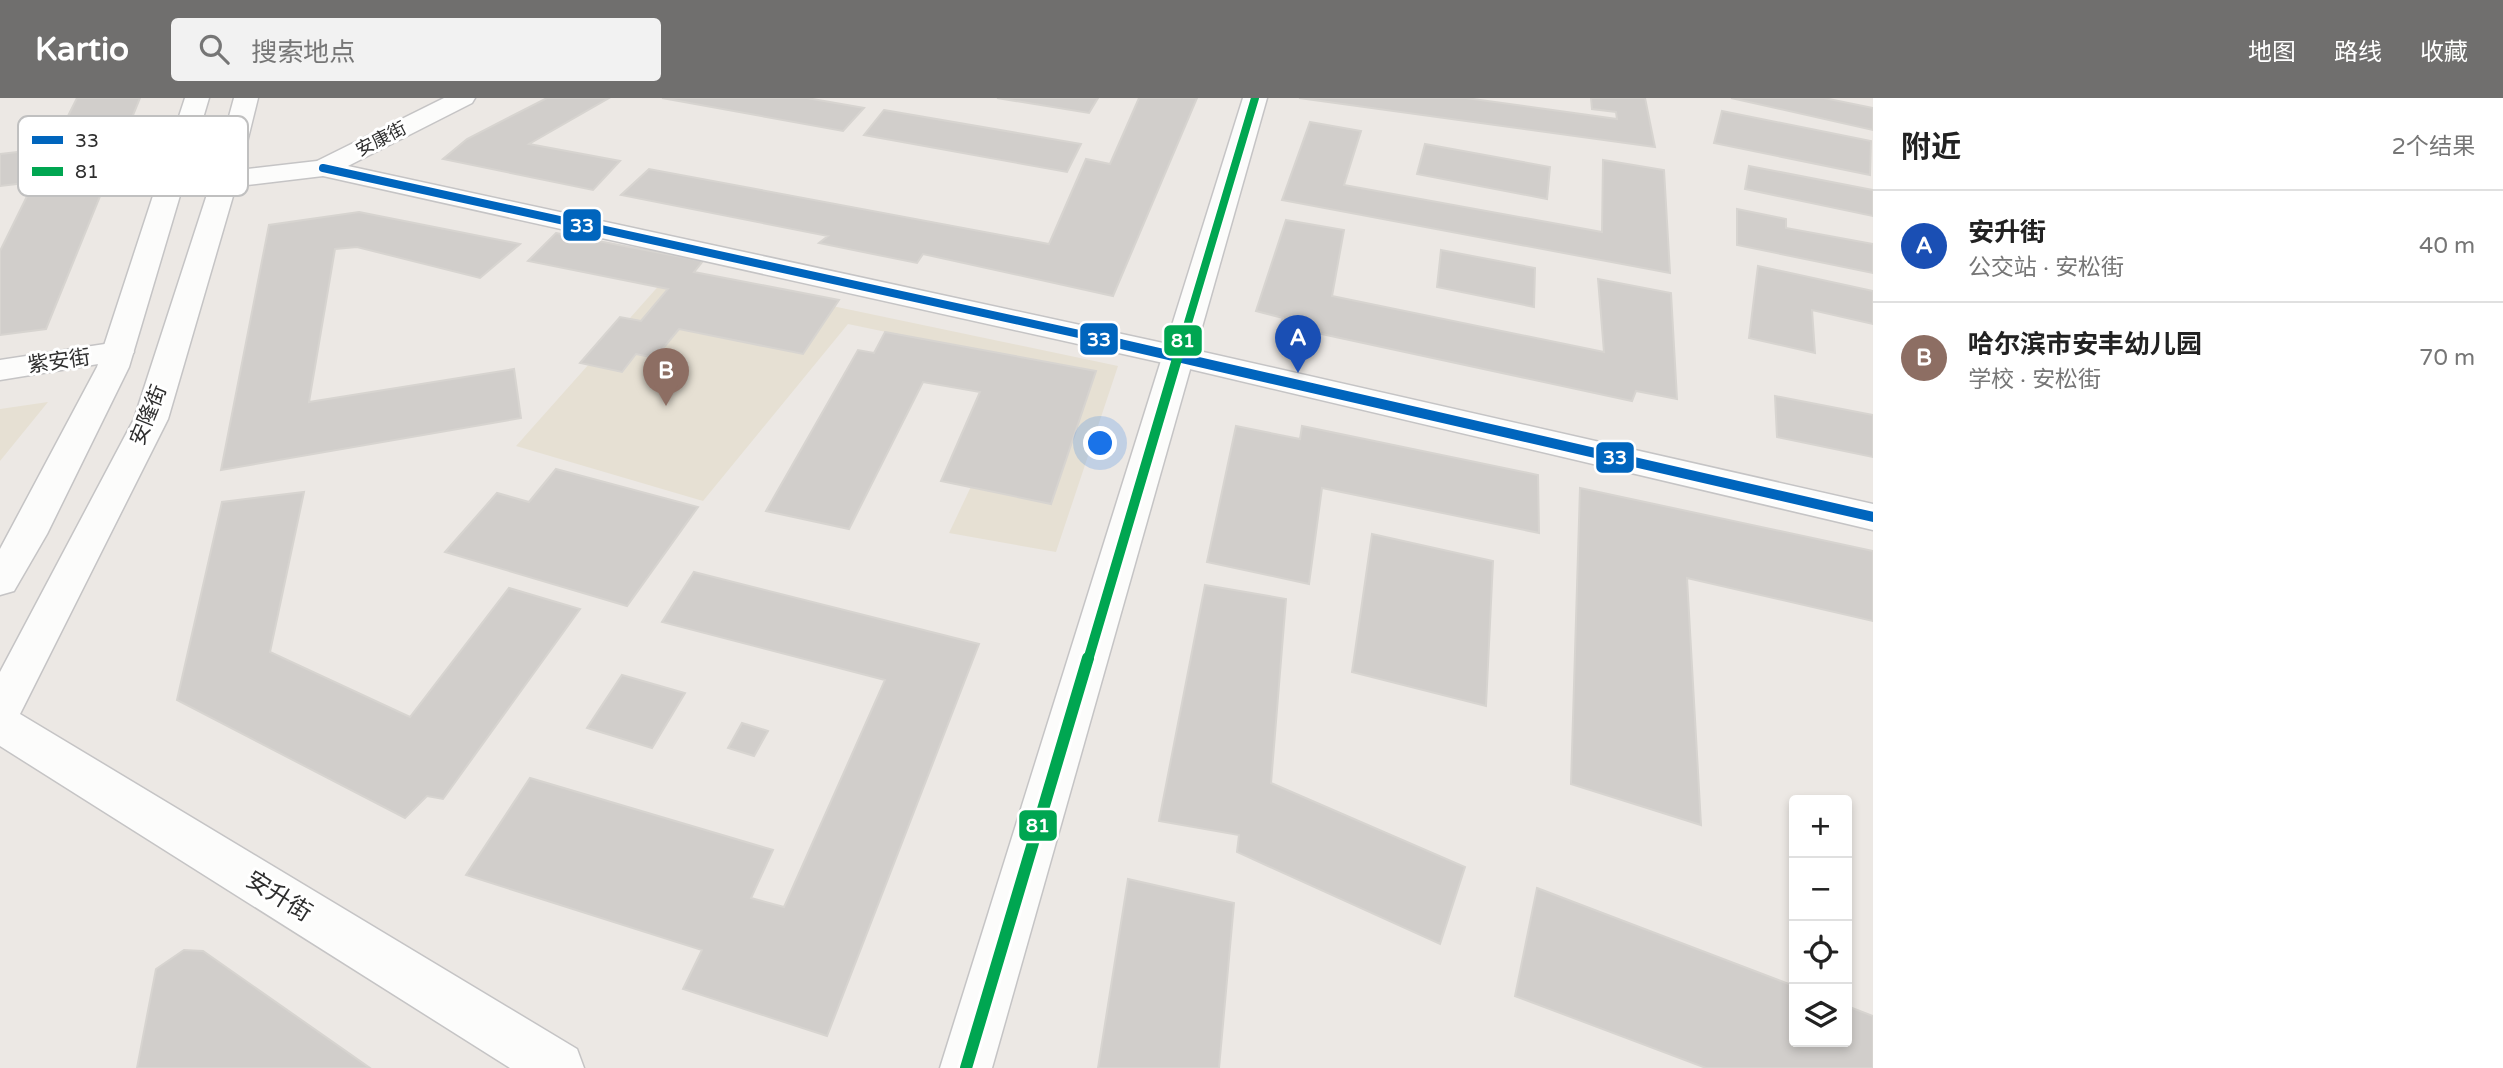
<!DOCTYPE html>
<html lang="zh">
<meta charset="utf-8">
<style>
body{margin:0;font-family:"Varela Round","Noto Sans SC",sans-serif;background:#f2f2f2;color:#222}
.controls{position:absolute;right:21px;bottom:21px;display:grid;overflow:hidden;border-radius:7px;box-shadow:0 4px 10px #0003}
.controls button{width:63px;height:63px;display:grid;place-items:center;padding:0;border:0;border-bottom:2px solid #e0e0e0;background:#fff;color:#222;font:35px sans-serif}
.you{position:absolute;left:1101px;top:346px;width:24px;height:24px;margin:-18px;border:5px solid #fff;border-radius:50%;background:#1a73e8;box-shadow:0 0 0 10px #1a73e833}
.badge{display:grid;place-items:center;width:46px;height:46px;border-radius:50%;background:#706f6e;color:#fff;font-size:23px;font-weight:700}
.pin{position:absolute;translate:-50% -58px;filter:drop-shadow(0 2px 4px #0008)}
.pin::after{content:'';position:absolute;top:37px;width:24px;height:21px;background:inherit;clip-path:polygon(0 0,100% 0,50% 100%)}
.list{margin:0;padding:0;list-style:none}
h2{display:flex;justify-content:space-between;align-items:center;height:91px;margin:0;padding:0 28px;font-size:30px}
h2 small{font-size:23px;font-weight:400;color:#767676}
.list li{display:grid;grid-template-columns:46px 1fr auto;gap:21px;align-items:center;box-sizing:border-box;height:112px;padding:0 28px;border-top:2px solid #e0e0e0}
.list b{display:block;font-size:26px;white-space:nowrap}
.list p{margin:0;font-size:23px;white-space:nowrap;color:#767676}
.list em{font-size:23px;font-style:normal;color:#767676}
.icon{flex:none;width:38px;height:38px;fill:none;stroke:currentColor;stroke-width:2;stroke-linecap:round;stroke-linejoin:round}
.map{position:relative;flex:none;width:1873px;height:970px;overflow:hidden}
header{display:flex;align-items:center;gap:42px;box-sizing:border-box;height:98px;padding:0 35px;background:#706f6e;color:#fff}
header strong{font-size:33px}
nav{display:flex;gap:38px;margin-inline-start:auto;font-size:24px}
.search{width:490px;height:63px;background:#f2f2f2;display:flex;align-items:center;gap:18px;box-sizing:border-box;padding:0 24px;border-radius:7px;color:#767676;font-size:26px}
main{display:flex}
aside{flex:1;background:#fff}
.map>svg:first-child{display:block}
.education{fill:#e6e0d3}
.building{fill:#d1cecb;stroke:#d7d4d0;stroke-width:2}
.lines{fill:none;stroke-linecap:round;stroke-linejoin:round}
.minor-casing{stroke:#c5c4c5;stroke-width:3}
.tertiary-casing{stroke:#c5c4c5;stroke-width:3}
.secondary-casing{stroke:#c5c4c5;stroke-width:3}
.minor{fill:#fcfcfb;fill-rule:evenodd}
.tertiary{fill:#fcfcfb;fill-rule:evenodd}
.secondary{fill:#fcfcfb;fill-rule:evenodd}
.bus-1-far1-casing{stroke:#fff;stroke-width:11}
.bus-1-casing{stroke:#fff;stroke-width:15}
.bus-2-far2-casing{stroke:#fff;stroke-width:11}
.bus-2-far1-casing{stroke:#fff;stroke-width:15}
.bus-2-casing{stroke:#fff;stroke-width:18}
.bus-1-far1{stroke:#0065bd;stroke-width:8}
.bus-1{stroke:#0065bd;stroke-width:10}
.bus-2-far2{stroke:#00a651;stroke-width:8}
.bus-2-far1{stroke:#00a651;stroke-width:10}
.bus-2{stroke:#00a651;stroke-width:12}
.labels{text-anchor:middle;stroke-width:6;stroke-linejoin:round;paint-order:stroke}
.far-street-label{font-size:18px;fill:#2e2e2e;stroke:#fff}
.street-label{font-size:21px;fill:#2e2e2e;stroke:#fff}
.near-street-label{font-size:24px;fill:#2e2e2e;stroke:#fff}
.key{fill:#fff;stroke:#c0c0c0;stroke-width:2}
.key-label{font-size:19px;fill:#2e2e2e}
.line-badge{stroke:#fff;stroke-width:2.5}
.badge-label{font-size:19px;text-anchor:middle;font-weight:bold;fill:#fff}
</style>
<header>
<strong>Kartio</strong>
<div class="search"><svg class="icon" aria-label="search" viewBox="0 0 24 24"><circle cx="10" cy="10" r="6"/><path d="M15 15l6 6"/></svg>搜索地点</div>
<nav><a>地图</a><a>路线</a><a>收藏</a></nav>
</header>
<main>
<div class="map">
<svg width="1873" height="970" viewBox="0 0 1873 970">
<rect width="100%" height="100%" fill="#ece8e4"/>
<path class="education" d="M 671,174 L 1118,268 L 1056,454 L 949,435 L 1030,264 L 848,226 L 703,403 L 516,348 Z
M 48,304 L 0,363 L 0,311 Z"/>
<path class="building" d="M 77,0 L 140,0 L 46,231 L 0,237 L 0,153 L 34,84 L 0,88 L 0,56 L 52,50 Z
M 547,0 L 609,0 L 529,46 L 620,63 L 593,92 L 443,61 L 467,41 Z
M 662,0 L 807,0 L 864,10 L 843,33 Z
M 997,0 L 1098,0 L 1089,15 Z
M 1139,0 L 1197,0 L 1113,198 L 923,156 L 917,165 L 819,145 L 828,138 L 621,97 L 649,71 L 1049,146 L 1086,61 L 1110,66 Z
M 1299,0 L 1466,0 L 1617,21 L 1616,14 L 1592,11 L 1591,0 L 1645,0 L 1655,49 Z
M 1731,0 L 1824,0 L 1873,10 L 1873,32 Z
M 884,12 L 1081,46 L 1067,74 L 864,37 Z
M 1722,13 L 1871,43 L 1870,77 L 1714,45 Z
M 1310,24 L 1361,33 L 1344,87 L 1602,134 L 1603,62 L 1664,72 L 1670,175 L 1282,102 Z
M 1425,46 L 1550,69 L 1547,101 L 1417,76 Z
M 1749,68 L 1873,92 L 1873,118 L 1745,91 Z
M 1737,111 L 1786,121 L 1786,130 L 1873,146 L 1873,175 L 1737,147 Z
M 359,114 L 520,146 L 480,180 L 357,149 L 335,151 L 309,304 L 514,271 L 521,320 L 221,372 L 269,127 Z
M 1286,122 L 1344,132 L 1332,198 L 1604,254 L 1598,181 L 1671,195 L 1677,301 L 1636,293 L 1632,303 L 1280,227 L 1283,220 L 1256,213 Z
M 556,135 L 703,163 L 694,174 L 839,202 L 803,256 L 679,231 L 655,260 L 636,256 L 622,274 L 580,265 L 620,219 L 641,223 L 668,191 L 528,163 Z
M 1441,152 L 1535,170 L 1534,209 L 1437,189 Z
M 1758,168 L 1873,193 L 1873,226 L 1812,212 L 1815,255 L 1749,240 Z
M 885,234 L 1096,273 L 1051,406 L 941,383 L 980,294 L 923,284 L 849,431 L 766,413 L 858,252 L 874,255 Z
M 1775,298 L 1873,317 L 1873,359 L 1777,339 Z
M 1236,328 L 1300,341 L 1302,328 L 1538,377 L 1539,435 L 1322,390 L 1309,486 L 1207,464 Z
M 556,371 L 698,409 L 627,508 L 445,454 L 497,395 L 529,404 Z
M 1580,390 L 1873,453 L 1873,523 L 1687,480 L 1701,727 L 1571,686 Z
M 304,394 L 270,554 L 410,619 L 509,490 L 580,511 L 443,701 L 427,698 L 405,720 L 177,602 L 222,404 Z
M 1372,436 L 1493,463 L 1486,608 L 1352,574 Z
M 694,474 L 979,546 L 827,938 L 683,891 L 702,852 L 466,777 L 530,680 L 773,752 L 751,800 L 784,809 L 885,582 L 662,524 Z
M 1205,487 L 1286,501 L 1271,685 L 1465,769 L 1440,846 L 1237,754 L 1239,737 L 1159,723 Z
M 622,577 L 685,595 L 652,650 L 587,630 Z
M 742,625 L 768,633 L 754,658 L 728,650 Z
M 1128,781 L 1234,805 L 1219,970 L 1098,970 Z
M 1537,790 L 1794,888 L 1794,944 L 1847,944 L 1847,908 L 1873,918 L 1873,970 L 1706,970 L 1515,898 Z
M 184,852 L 203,853 L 370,970 L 137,970 L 156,871 Z"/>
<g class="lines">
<defs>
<path id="minor" d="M 1243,0 L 1267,0 L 992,970 L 940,970 Z"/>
<path id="tertiary" d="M 444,0 L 475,0 L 472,5 L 348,68 L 1177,248 L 1873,406 L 1873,432 L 1177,268 L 323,78 L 171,96 L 161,94 L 158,88 L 161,82 L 171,80 L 317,63 Z
M 118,244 L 129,247 L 134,254 L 129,261 L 0,282 L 0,262 Z"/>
<path id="secondary" d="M 185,0 L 209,0 L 129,269 L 47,436 L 14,493 L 0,497 L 0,451 L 97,269 Z
M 234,0 L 258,0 L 238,81 L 168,321 L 20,616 L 577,951 L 584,970 L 510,970 L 0,648 L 0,574 L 134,321 L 212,81 Z"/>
</defs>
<use href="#minor" class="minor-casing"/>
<use href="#tertiary" class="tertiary-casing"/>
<use href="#secondary" class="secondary-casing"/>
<use href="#minor" class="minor"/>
<use href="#tertiary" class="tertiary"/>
<use href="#secondary" class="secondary"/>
<defs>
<path id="bus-1-far1" d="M 323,70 L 1120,245"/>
<path id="bus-1" d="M 1112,244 L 1873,419"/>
<path id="bus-2-far2" d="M 1182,245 L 1255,0"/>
<path id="bus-2-far1" d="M 1088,562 L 1182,244"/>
<path id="bus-2" d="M 966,970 L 1088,560"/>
</defs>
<use href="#bus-1-far1" class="bus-1-far1-casing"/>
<use href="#bus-1" class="bus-1-casing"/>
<use href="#bus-2-far2" class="bus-2-far2-casing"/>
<use href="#bus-2-far1" class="bus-2-far1-casing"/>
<use href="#bus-2" class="bus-2-casing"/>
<use href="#bus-1-far1" class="bus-1-far1"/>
<use href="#bus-1" class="bus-1"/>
<use href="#bus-2-far2" class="bus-2-far2"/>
<use href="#bus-2-far1" class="bus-2-far1"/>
<use href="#bus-2" class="bus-2"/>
</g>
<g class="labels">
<g class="far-street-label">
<text transform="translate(381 41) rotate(-27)" y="6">安康街</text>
</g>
<g class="street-label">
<text transform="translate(59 263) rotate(-8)" y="7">紫安街</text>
<text transform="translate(148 317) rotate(-68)" y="7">安隆街</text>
</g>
<g class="near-street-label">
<text transform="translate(279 798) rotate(32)" y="8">安升街</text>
</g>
</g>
<rect x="18" y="18" width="230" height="80" rx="10" class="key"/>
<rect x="32" y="38" width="31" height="8" fill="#0065bd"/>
<rect x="32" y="69" width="31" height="9" fill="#00a651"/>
<g class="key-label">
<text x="75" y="49">33</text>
<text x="75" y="80">81</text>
</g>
<g class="line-badge">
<rect x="562" y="110" width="40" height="34" rx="7" fill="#0065bd"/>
<rect x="1079" y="224" width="40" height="34" rx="7" fill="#0065bd"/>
<rect x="1163" y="226" width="40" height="33" rx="7" fill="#00a651"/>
<rect x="1595" y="343" width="40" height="33" rx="7" fill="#0065bd"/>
<rect x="1018" y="711" width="40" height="33" rx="7" fill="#00a651"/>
</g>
<g class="badge-label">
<text x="582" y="134">33</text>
<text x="1099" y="248">33</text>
<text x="1183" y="249">81</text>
<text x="1615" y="366">33</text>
<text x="1038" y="734">81</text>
</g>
</svg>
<div class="controls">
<button>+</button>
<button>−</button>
<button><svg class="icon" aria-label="locate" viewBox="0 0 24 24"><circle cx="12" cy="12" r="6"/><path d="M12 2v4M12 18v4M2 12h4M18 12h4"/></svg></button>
<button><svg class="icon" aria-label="layers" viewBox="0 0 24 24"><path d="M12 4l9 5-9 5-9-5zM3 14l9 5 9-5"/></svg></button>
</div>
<div class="you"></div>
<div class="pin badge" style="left:1298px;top:275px;background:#1a4fb4">A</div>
<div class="pin badge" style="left:666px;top:308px;background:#8d6e63">B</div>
</div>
<aside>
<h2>附近<small>2个结果</small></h2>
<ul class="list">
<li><span class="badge" style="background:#1a4fb4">A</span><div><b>安升街</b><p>公交站 · 安松街</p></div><em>40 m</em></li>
<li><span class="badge" style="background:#8d6e63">B</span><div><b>哈尔滨市安丰幼儿园</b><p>学校 · 安松街</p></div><em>70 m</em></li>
</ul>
</aside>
</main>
